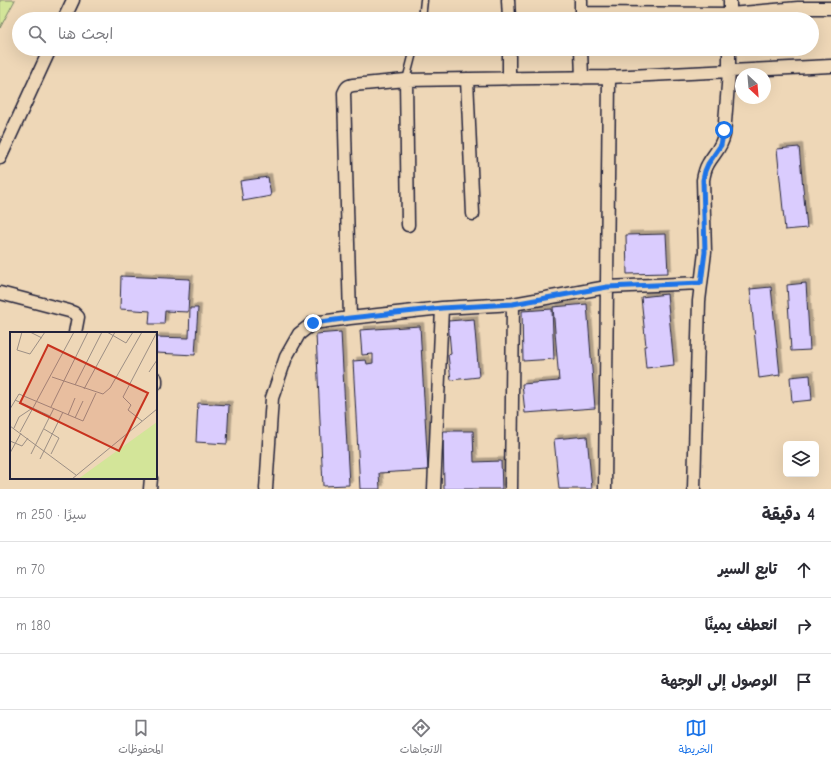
<!DOCTYPE html>
<html lang="ar">
<meta charset="utf-8">
<style>
body{margin:0;font-family:"Comic Neue","Playpen Sans Arabic",sans-serif;background:#f7f7f7;color:#2b2b33;direction:rtl}
.controls{position:absolute;right:12px;bottom:12px;display:grid;overflow:hidden;border-radius:6px;box-shadow:0 4px 16px #0002}
.controls button{width:36px;height:36px;display:grid;place-items:center;padding:0;border:0;border-bottom:1px solid #e1e1e2;background:#fff;color:#2b2b33;font:20px sans-serif}
.compass{position:absolute;left:735px;top:68px;width:36px;height:36px;border-radius:50%;background:#fff;box-shadow:0 4px 16px #0002;rotate:154deg}
.stop{position:absolute;width:12px;height:12px;margin:-9px;border:3px solid #1a73e8;border-radius:50%;background:#fff}
.stop.end{background:#1a73e8;border-color:#fff;box-shadow:0 1px 4px #0008}
.list{margin:0;padding:0;list-style:none}
h2{display:flex;justify-content:space-between;align-items:center;height:52px;margin:0;padding:0 16px;font-size:17px}
h2 small{font-size:13px;font-weight:400;color:#7c7c81}
.list li{display:grid;grid-template-columns:26px 1fr auto;gap:12px;align-items:center;box-sizing:border-box;height:56px;padding:0 16px;border-top:1px solid #e1e1e2}
.list b{display:block;font-size:15px;white-space:nowrap}
.list em{font-size:13px;font-style:normal;color:#7c7c81}
.icon{flex:none;width:22px;height:22px;fill:none;stroke:currentColor;stroke-width:2;stroke-linecap:round;stroke-linejoin:round}
.map{position:relative;flex:none;width:831px;height:489px;overflow:hidden;direction:ltr}
.search{position:absolute;background:#fff;box-shadow:0 4px 16px #0002;left:12px;right:12px;top:12px;height:44px;display:flex;align-items:center;gap:10px;box-sizing:border-box;padding:0 14px;border-radius:22px;color:#7c7c81;font-size:15px}
.sheet{height:220px;background:#fff}
nav{display:flex;justify-content:space-around;align-items:center;box-sizing:border-box;height:56px;border-top:1px solid #e1e1e2;background:#fff;font-size:11px;color:#7c7c81}
nav a{display:grid;justify-items:center;gap:2px}
nav .on{color:#1a73e8}
.map>svg:first-child{display:block}
.green{fill:#d3e599;stroke:#7a846a}
.building{fill:#daccfe;stroke:#22223b;filter:url(#shadow)}
.lines{fill:none;stroke-linecap:round;stroke-linejoin:round}
.service-casing{stroke:#22223b;stroke-width:9}
.minor-casing{stroke:#22223b;stroke-width:15}
.service{stroke:#eed7b7;stroke-width:6}
.minor{stroke:#eed7b7;stroke-width:12}
.route{stroke:#1a73e8;stroke-width:5}
.inset-road{fill:none;stroke:#9c8f85;stroke-width:1}
.view{fill:#c8321e;fill-opacity:0.15;stroke:#c8321e;stroke-width:2}
.inset-edge{fill:none;stroke:#22223b;stroke-width:2}
</style>
<div class="map">
<svg width="831" height="489" viewBox="0 0 831 489">
<defs>
<filter id="shadow"><feDropShadow dx="3.5" dy="-3.5" stdDeviation="0" flood-color="#0004"/></filter>
</defs>
<rect width="100%" height="100%" fill="#eed7b7"/>
<filter id="ink" filterUnits="userSpaceOnUse"><feTurbulence type="fractalNoise" baseFrequency=".025" numOctaves="2"/><feDisplacementMap in="SourceGraphic" scale="8" xChannelSelector="R" yChannelSelector="G"/><feConvolveMatrix kernelMatrix="1 2 1 2 8 2 1 2 1" color-interpolation-filters="sRGB"/></filter>
<g filter="url(#ink)">
<path class="green" d="M 0,0 L 15,0 L 0,28 Z"/>
<path class="building" d="M 799,147 L 807,228 L 785,230 L 777,149 Z
M 268,177 L 271,196 L 243,201 L 240,181 Z
M 666,234 L 668,273 L 627,274 L 626,235 Z
M 121,276 L 190,279 L 188,312 L 165,311 L 164,324 L 149,324 L 150,311 L 120,309 Z
M 806,283 L 810,350 L 791,351 L 787,285 Z
M 771,287 L 780,375 L 759,378 L 750,289 Z
M 667,294 L 674,365 L 646,368 L 644,346 L 646,346 L 641,297 Z
M 587,304 L 595,408 L 525,413 L 522,384 L 559,381 L 553,307 Z
M 190,308 L 198,308 L 195,355 L 156,353 L 156,337 L 189,338 Z
M 552,309 L 554,359 L 523,361 L 522,311 Z
M 474,319 L 479,377 L 451,380 L 448,355 L 451,354 L 448,321 Z
M 420,326 L 428,470 L 379,473 L 380,489 L 360,489 L 353,361 L 366,360 L 367,364 L 373,363 L 373,354 L 362,355 L 360,330 Z
M 341,332 L 349,485 L 323,486 L 316,334 Z
M 810,375 L 812,400 L 792,402 L 790,377 Z
M 198,403 L 229,405 L 227,444 L 196,442 Z
M 443,431 L 473,431 L 474,462 L 501,461 L 502,489 L 444,489 Z
M 587,436 L 592,489 L 559,489 L 554,439 Z"/>
<g class="lines">
<defs>
<path id="service" d="M 422,19 L 424,0
M 406,80 L 414,49"/>
<path id="minor" d="M 508,0 L 509,19
M 581,0 L 581,19
M 581,13 L 730,14 L 798,8 L 831,8
M 64,19 L 73,0
M 730,19 L 730,0
M 509,49 L 509,79
M 581,49 L 582,78
M 467,79 L 473,214
M 406,80 L 408,225
M 0,158 L 50,49
M 0,293 L 69,311 L 74,313 L 78,317 L 75,333
M 350,318 L 344,93 C 346,88 347,86 353,85 L 406,80 L 609,77 L 831,66
M 156,379 L 156,384
M 150,489 L 151,478
M 266,489 L 272,398 L 286,357 L 299,334 L 313,323 L 350,318 L 442,308 L 513,304 L 607,287 L 701,283
M 434,489 L 442,308
M 511,489 L 513,304
M 605,489 L 609,77
M 694,489 L 699,301 L 705,252 L 703,180 C 704,174 705,169 708,164 C 714,153 721,149 724,135 L 729,72 L 729,49"/>
</defs>
<use href="#service" class="service-casing"/>
<use href="#minor" class="minor-casing"/>
<use href="#service" class="service"/>
<use href="#minor" class="minor"/>
</g>
</g>
<g class="lines" filter="url(#ink)">
<path class="route" d="M 313,323 L 350,318 L 442,308 L 513,304 L 607,287 L 701,283 L 705,252 L 703,180 L 705,171 L 708,164 L 721,145 L 724,130"/>
</g>
<g transform="translate(10 332)">
<rect width="147" height="147" fill="#eed7b7"/>
<path d="M 147,90 L 147,147 L 68,147 Z" fill="#d3e599"/>
<path class="inset-road" d="M 12,0 L 7,18 L 20,22 L 35,0M 20,0 L 32,6M 97,0 L 116,11 L 123,0M 139,40 L 147,28M 42,45 L 93,62 L 100,56 L 132,0M 65,53 L 92,0M 74,57 L 105,0M 5,68 L 40,84M 41,75 L 78,0M 0,77 L 9,62 L 73,89 L 86,61M 58,83 L 65,66M 65,86 L 73,69M 132,89 L 118,78 L 121,73 L 113,65 L 147,0M 0,94 L 66,143M 4,96 L 9,85 L 21,77M 34,97 L 49,106 L 41,122M 10,100 L 64,0M 0,109 L 12,114 L 18,106M 0,121 L 11,101M 21,122 L 44,76M 30,127 L 53,80M 62,147 L 147,77"/>
<path class="view" d="M 38,13 L 138,61 L 109,119 L 10,71 Z"/>
<rect width="147" height="147" class="inset-edge"/>
</g>
</svg>
<div class="controls">
<button><svg class="icon" aria-label="layers" viewBox="0 0 24 24"><path d="M12 4l9 5-9 5-9-5zM3 14l9 5 9-5"/></svg></button>
</div>
<svg class="compass" viewBox="-18 -18 36 36"><path d="M0-13l5 13h-10z" fill="#e53935"/><path d="M0 13l5-13h-10z" fill="#7c7c81"/></svg>
<div class="stop" style="left:724px;top:130px"></div>
<div class="stop end" style="left:313px;top:323px"></div>
<div class="search"><svg class="icon" aria-label="search" viewBox="0 0 24 24"><circle cx="10" cy="10" r="6"/><path d="M15 15l6 6"/></svg>ابحث هنا</div>
</div>
<section class="sheet">
<h2>4 دقيقة<small>سيرًا · 250 m</small></h2>
<ul class="list">
<li><svg class="icon" aria-label="ahead" viewBox="0 0 24 24"><path d="M12 20V5M6 11l6-6 6 6"/></svg><div><b>تابع السير</b></div><em>70 m</em></li>
<li><svg class="icon" aria-label="right" viewBox="0 0 24 24"><path d="M7 20v-9h11M14 6l5 5-5 5"/></svg><div><b>انعطف يمينًا</b></div><em>180 m</em></li>
<li><svg class="icon" aria-label="arrive" viewBox="0 0 24 24"><path d="M6 21V4h12l-3 4 3 4H6"/></svg><div><b>الوصول إلى الوجهة</b></div></li>
</ul>
</section>
<nav>
<a class="on"><svg class="icon" aria-label="map" viewBox="0 0 24 24"><path d="M3 6l6-2 6 2 6-2v14l-6 2-6-2-6 2zM9 4v14M15 6v14"/></svg>الخريطة</a>
<a><svg class="icon" aria-label="directions" viewBox="0 0 24 24"><path d="M12 3l9 9-9 9-9-9zM9 14v-3h6M13 9l2 2-2 2"/></svg>الاتجاهات</a>
<a><svg class="icon" aria-label="saved" viewBox="0 0 24 24"><path d="M7 4h10v16l-5-4-5 4z"/></svg>المحفوظات</a>
</nav>
